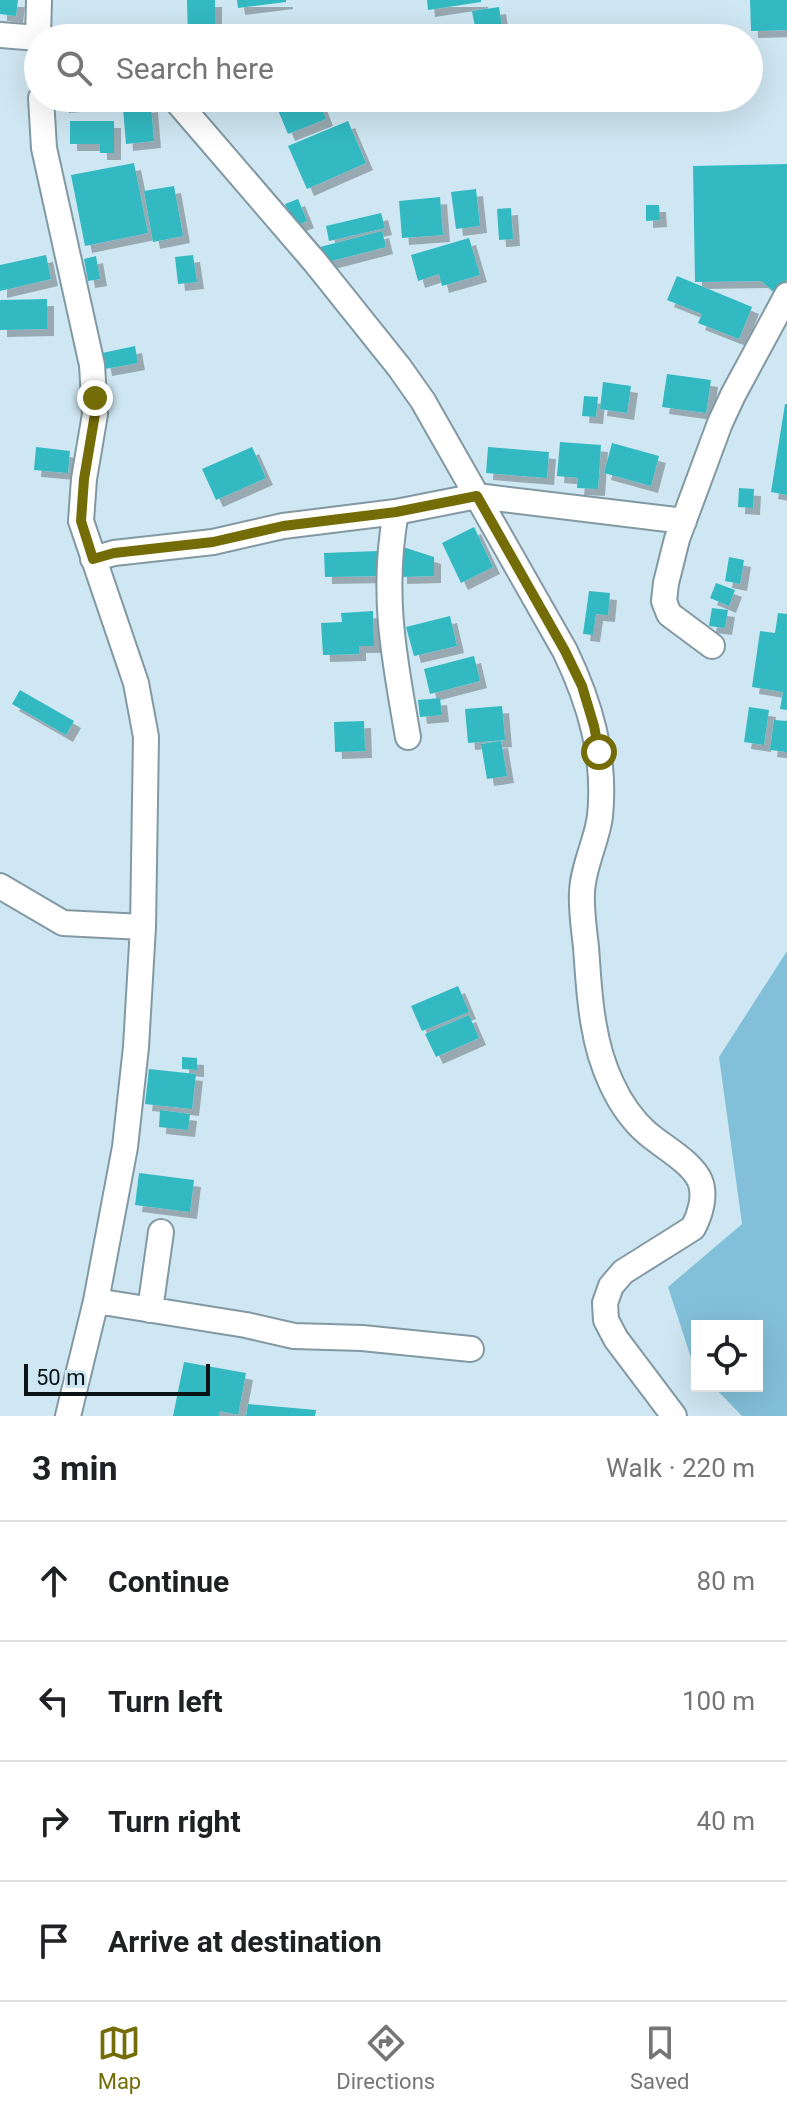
<!DOCTYPE html>
<meta charset="utf-8">
<style>
body{margin:0;font-family:Roboto,sans-serif;background:#f6f6f6;color:#202124}
.controls{position:absolute;right:24px;bottom:24px;display:grid;overflow:hidden;border-radius:0px;box-shadow:0 8px 32px #0002}
.controls button{width:72px;height:72px;display:grid;place-items:center;padding:0;border:0;border-bottom:2px solid #e0e0e0;background:#fff;color:#202124;font:40px sans-serif}
.scale{position:absolute;left:24px;bottom:20px;width:186px;box-sizing:border-box;padding-left:8px;border:4px solid #0a1316;border-top:0;font-size:22px;line-height:28px;white-space:nowrap;color:#0a1316;-webkit-text-stroke:6px #cfe7f2;paint-order:stroke}
.stop{position:absolute;width:24px;height:24px;margin:-18px;border:6px solid #746c07;border-radius:50%;background:#fff}
.stop.end{background:#746c07;border-color:#fff;box-shadow:0 2px 8px #0008}
.list{margin:0;padding:0;list-style:none}
h2{display:flex;justify-content:space-between;align-items:center;height:104px;margin:0;padding:0 32px;font-size:34px}
h2 small{font-size:26px;font-weight:400;color:#757577}
.list li{display:grid;grid-template-columns:52px 1fr auto;gap:24px;align-items:center;box-sizing:border-box;height:120px;padding:0 32px;border-top:2px solid #e0e0e0}
.list b{display:block;font-size:30px;white-space:nowrap}
.list em{font-size:26px;font-style:normal;color:#757577}
.icon{flex:none;width:44px;height:44px;fill:none;stroke:currentColor;stroke-width:2;stroke-linecap:round;stroke-linejoin:round}
.map{position:relative;flex:none;width:787px;height:1416px;overflow:hidden}
.search{position:absolute;background:#fff;box-shadow:0 8px 32px #0002;left:24px;right:24px;top:24px;height:88px;display:flex;align-items:center;gap:20px;box-sizing:border-box;padding:0 28px;border-radius:44px;color:#757577;font-size:30px}
.sheet{height:584px;background:#fff}
nav{display:flex;justify-content:space-around;align-items:center;box-sizing:border-box;height:112px;border-top:2px solid #e0e0e0;background:#fff;font-size:22px;color:#757577}
nav a{display:grid;justify-items:center;gap:4px}
nav .on{color:#746c07}
.map>svg:first-child{display:block}
.green{fill:#82c0d9}
.building{fill:#33b9c2;filter:url(#shadow)}
.lines{fill:none;stroke-linecap:round;stroke-linejoin:round}
.minor-casing{stroke:#8299a3;stroke-width:28}
.minor{stroke:#fff;stroke-width:24}
.route{stroke:#746c07;stroke-width:10}
</style>
<div class="map">
<svg width="787" height="1416" viewBox="0 0 787 1416">
<defs>
<filter id="shadow"><feDropShadow dx="7" dy="7" stdDeviation="0" flood-color="#0004"/></filter>
</defs>
<rect width="100%" height="100%" fill="#cfe7f2"/>
<path class="green" d="M 787,951 L 787,1416 L 742,1416 L 713,1386 L 757,1386 L 757,1326 L 697,1326 L 697,1369 L 693,1364 L 668,1287 L 742,1224 L 719,1057 Z"/>
<path class="building" d="M 0,0 L 18,0 L 16,16 L 0,14 Z
M 187,0 L 215,0 L 215,38 L 188,38 Z
M 237,0 L 286,0 L 286,2 L 238,8 Z
M 427,0 L 481,0 L 481,2 L 428,10 Z
M 750,0 L 787,0 L 787,30 L 751,31 Z
M 499,7 L 503,33 L 477,38 L 472,11 Z
M 337,26 L 338,38 L 299,38 L 299,28 Z
M 61,98 L 108,98 L 109,102 L 62,106 Z
M 287,98 L 318,98 L 326,119 L 288,134 L 275,103 Z
M 151,105 L 154,141 L 126,144 L 123,108 Z
M 70,121 L 114,121 L 114,153 L 100,153 L 100,144 L 70,144 Z
M 348,121 L 366,163 L 307,189 L 288,146 Z
M 134,163 L 148,233 L 85,246 L 71,175 Z
M 787,164 L 787,279 L 778,295 L 761,281 L 695,282 L 693,166 Z
M 174,186 L 183,236 L 153,242 L 144,191 Z
M 476,189 L 480,226 L 456,229 L 451,192 Z
M 440,197 L 443,235 L 402,238 L 399,201 Z
M 298,199 L 307,221 L 295,226 L 285,204 Z
M 646,205 L 659,205 L 660,220 L 646,221 Z
M 511,208 L 513,239 L 499,240 L 497,209 Z
M 381,213 L 385,228 L 329,241 L 326,226 Z
M 382,231 L 386,247 L 324,263 L 320,247 Z
M 469,238 L 480,275 L 442,286 L 439,274 L 418,281 L 411,255 Z
M 46,255 L 51,279 L 0,291 L 0,265 Z
M 193,255 L 197,282 L 178,284 L 175,257 Z
M 96,256 L 100,279 L 88,281 L 84,259 Z
M 677,276 L 752,307 L 739,339 L 698,323 L 702,314 L 667,300 Z
M 47,299 L 47,329 L 0,330 L 0,300 Z
M 135,346 L 138,363 L 105,369 L 102,353 Z
M 667,374 L 711,380 L 706,413 L 662,407 Z
M 603,382 L 631,386 L 627,413 L 600,409 Z
M 584,396 L 598,397 L 596,417 L 582,416 Z
M 785,404 L 787,404 L 787,495 L 771,492 Z
M 560,442 L 601,445 L 598,489 L 577,488 L 578,478 L 557,476 Z
M 612,443 L 659,456 L 651,486 L 604,473 Z
M 36,447 L 70,451 L 68,473 L 34,470 Z
M 252,447 L 266,478 L 216,500 L 202,469 Z
M 488,447 L 549,452 L 547,478 L 486,473 Z
M 739,488 L 754,489 L 753,508 L 738,507 Z
M 474,527 L 493,567 L 461,583 L 442,543 Z
M 400,546 L 434,557 L 434,576 L 400,577 Z
M 378,551 L 379,576 L 325,577 L 324,553 Z
M 729,557 L 744,560 L 740,584 L 725,581 Z
M 716,583 L 735,590 L 729,606 L 710,598 Z
M 589,591 L 610,593 L 608,615 L 596,614 L 593,635 L 583,634 Z
M 712,608 L 728,610 L 725,628 L 709,626 Z
M 373,611 L 374,646 L 359,646 L 359,654 L 323,655 L 321,623 L 342,622 L 341,613 Z
M 778,613 L 787,614 L 787,710 L 780,709 L 783,692 L 752,687 L 760,631 L 775,633 Z
M 450,616 L 457,646 L 414,656 L 406,627 Z
M 474,656 L 480,681 L 430,694 L 424,669 Z
M 20,690 L 74,721 L 66,735 L 12,704 Z
M 440,698 L 442,715 L 420,717 L 418,700 Z
M 502,706 L 505,740 L 468,743 L 465,709 Z
M 749,707 L 769,710 L 764,745 L 744,742 Z
M 774,720 L 787,721 L 787,752 L 770,750 Z
M 364,721 L 365,751 L 335,752 L 334,722 Z
M 501,741 L 507,776 L 487,779 L 481,744 Z
M 458,986 L 469,1012 L 422,1031 L 411,1006 Z
M 469,1015 L 479,1038 L 436,1057 L 425,1034 Z
M 182,1057 L 197,1058 L 197,1070 L 182,1069 Z
M 149,1069 L 196,1074 L 192,1109 L 145,1104 Z
M 160,1110 L 190,1114 L 188,1130 L 159,1127 Z
M 139,1173 L 194,1180 L 190,1212 L 135,1205 Z
M 184,1362 L 246,1373 L 238,1415 L 220,1411 L 219,1416 L 173,1416 Z
M 248,1404 L 316,1410 L 315,1416 L 246,1416 Z"/>
<g class="lines">
<defs>
<path id="minor" d="M 0,35 L 38,38
M 38,39 L 39,0
M 41,98 L 44,148 L 92,365 L 95,414 L 84,479 L 81,521 L 136,683 L 146,737 L 143,927 L 136,1047 L 125,1147 L 96,1301 L 68,1416
M 174,98 L 315,262 L 399,367 L 423,401 L 565,651 C 590,703 606,757 600,816 C 597,841 583,866 582,892 C 581,910 584,929 586,947 C 588,973 589,1000 594,1026 C 600,1063 617,1107 647,1133 C 663,1147 692,1162 700,1181 C 706,1196 700,1215 693,1228 L 623,1272 L 611,1286 L 605,1303 L 606,1320 L 616,1339 L 674,1416
M 396,512 C 381,593 394,657 408,737
M 93,559 L 114,553 L 213,542 L 283,526 L 396,512 L 477,496 L 684,521
M 712,646 L 669,614 L 664,601 L 666,583 L 677,539 L 720,423 L 733,395 L 787,295
M 0,886 L 63,923 L 143,927
M 96,1301 L 246,1325 L 294,1336 L 362,1338 L 471,1349
M 150,1310 L 161,1232"/>
</defs>
<use href="#minor" class="minor-casing"/>
<use href="#minor" class="minor"/>
</g>
<g class="lines">
<path class="route" d="M 95,398 L 95,414 L 84,479 L 81,521 L 93,559 L 114,553 L 213,542 L 283,526 L 396,512 L 477,496 L 565,651 L 582,686 L 594,726 L 599,752"/>
</g>
</svg>
<div class="controls">
<button><svg class="icon" aria-label="locate" viewBox="0 0 24 24"><circle cx="12" cy="12" r="6"/><path d="M12 2v4M12 18v4M2 12h4M18 12h4"/></svg></button>
</div>
<div class="scale">50 m</div>
<div class="stop" style="left:599px;top:752px"></div>
<div class="stop end" style="left:95px;top:398px"></div>
<div class="search"><svg class="icon" aria-label="search" viewBox="0 0 24 24"><circle cx="10" cy="10" r="6"/><path d="M15 15l6 6"/></svg>Search here</div>
</div>
<section class="sheet">
<h2>3 min<small>Walk · 220 m</small></h2>
<ul class="list">
<li><svg class="icon" aria-label="ahead" viewBox="0 0 24 24"><path d="M12 20V5M6 11l6-6 6 6"/></svg><div><b>Continue</b></div><em>80 m</em></li>
<li><svg class="icon" aria-label="left" viewBox="0 0 24 24"><path d="M17 20v-9H6M10 6l-5 5 5 5"/></svg><div><b>Turn left</b></div><em>100 m</em></li>
<li><svg class="icon" aria-label="right" viewBox="0 0 24 24"><path d="M7 20v-9h11M14 6l5 5-5 5"/></svg><div><b>Turn right</b></div><em>40 m</em></li>
<li><svg class="icon" aria-label="arrive" viewBox="0 0 24 24"><path d="M6 21V4h12l-3 4 3 4H6"/></svg><div><b>Arrive at destination</b></div></li>
</ul>
</section>
<nav>
<a class="on"><svg class="icon" aria-label="map" viewBox="0 0 24 24"><path d="M3 6l6-2 6 2 6-2v14l-6 2-6-2-6 2zM9 4v14M15 6v14"/></svg>Map</a>
<a><svg class="icon" aria-label="directions" viewBox="0 0 24 24"><path d="M12 3l9 9-9 9-9-9zM9 14v-3h6M13 9l2 2-2 2"/></svg>Directions</a>
<a><svg class="icon" aria-label="saved" viewBox="0 0 24 24"><path d="M7 4h10v16l-5-4-5 4z"/></svg>Saved</a>
</nav>
